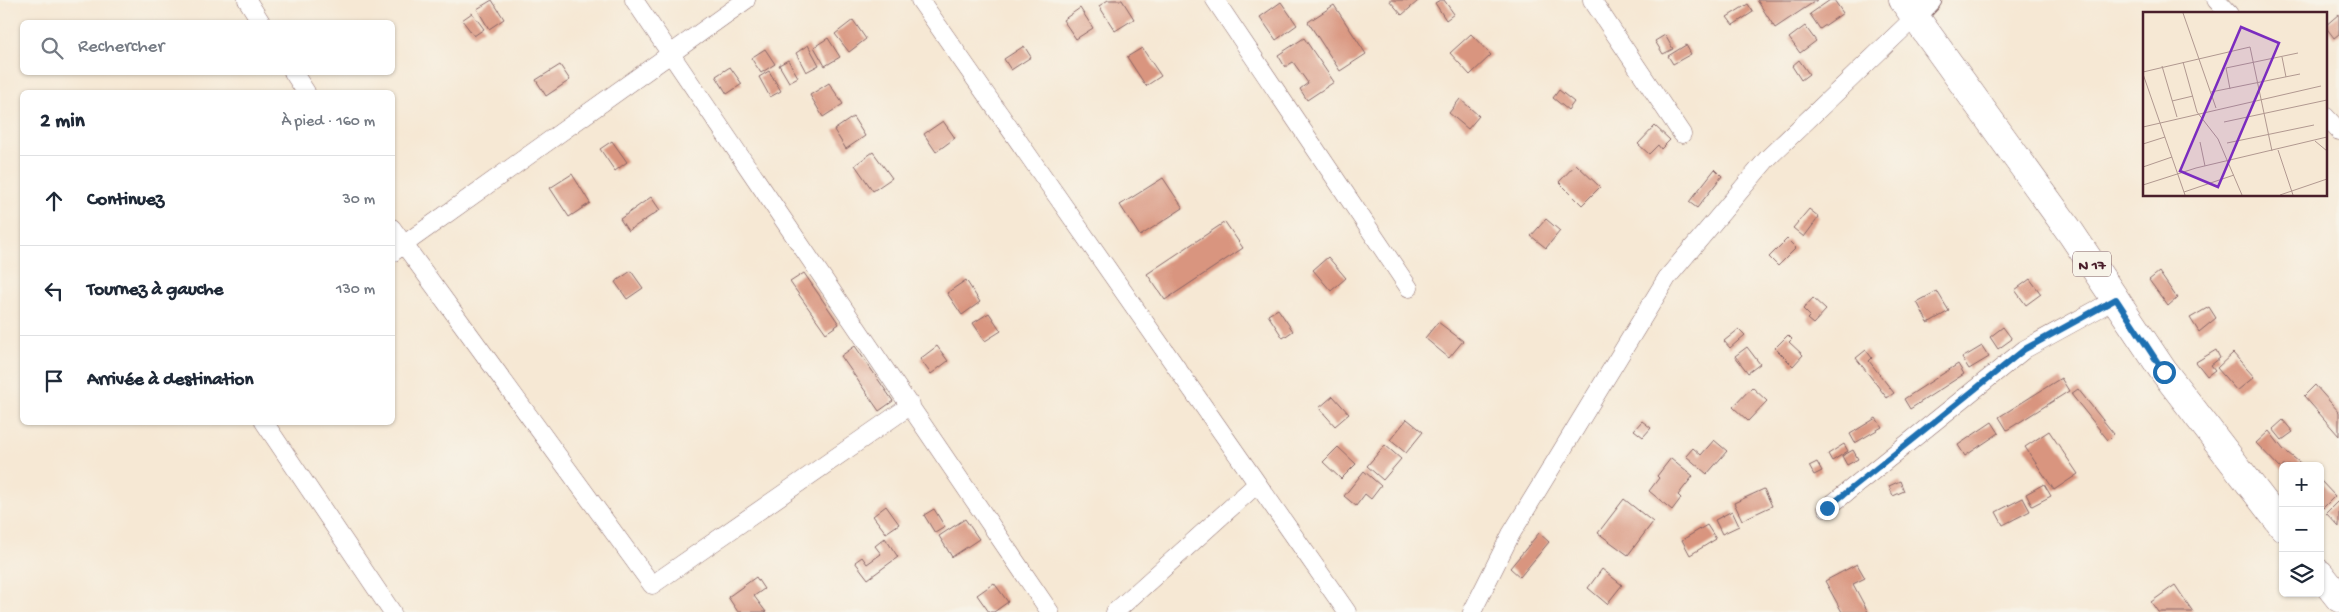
<!DOCTYPE html>
<html lang="fr">
<meta charset="utf-8">
<style>
body{margin:0;font-family:"Gochi Hand",sans-serif;background:#f6f6f7;color:#1f2937}
.controls{position:absolute;right:15px;bottom:15px;display:grid;overflow:hidden;border-radius:8px;box-shadow:0 1px 4px #0004}
.controls button{width:45px;height:45px;display:grid;place-items:center;padding:0;border:0;border-bottom:1px solid #e0e1e3;background:#fff;color:#1f2937;font:25px sans-serif}
.stop{position:absolute;width:15px;height:15px;margin:-11px;border:4px solid #1f6fb2;border-radius:50%;background:#fff}
.stop.end{background:#1f6fb2;border-color:#fff;box-shadow:0 1px 5px #0008}
.list{margin:0;padding:0;list-style:none}
h2{display:flex;justify-content:space-between;align-items:center;height:65px;margin:0;padding:0 20px;font-size:21px}
h2 small{font-size:16px;font-weight:400;color:#747a83}
.list li{display:grid;grid-template-columns:32px 1fr auto;gap:15px;align-items:center;box-sizing:border-box;height:90px;padding:0 20px;border-top:1px solid #e0e1e3}
.list b{display:block;font-size:19px;white-space:nowrap}
.list em{font-size:16px;font-style:normal;color:#747a83}
.icon{flex:none;width:28px;height:28px;fill:none;stroke:currentColor;stroke-width:2;stroke-linecap:round;stroke-linejoin:round}
.map{position:relative;flex:none;width:2339px;height:612px;overflow:hidden}
.search{position:absolute;background:#fff;box-shadow:0 1px 4px #0004;left:20px;top:20px;width:375px;height:55px;display:flex;align-items:center;gap:12px;box-sizing:border-box;padding:0 18px;border-radius:8px;color:#747a83;font-size:19px}
.panel{position:absolute;background:#fff;box-shadow:0 1px 4px #0004;left:20px;top:90px;width:375px;height:335px;border-radius:8px}
.map>svg:first-child{display:block}
.building{fill:#d9957f}
.lines{fill:none;stroke-linecap:round;stroke-linejoin:round}
.minor-casing{stroke:#866566;stroke-width:19}
.tertiary-casing{stroke:#866566;stroke-width:23}
.primary-casing{stroke:#866566;stroke-width:29}
.minor{stroke:#fff;stroke-width:18}
.tertiary{stroke:#fff;stroke-width:21}
.primary{stroke:#fff;stroke-width:28}
.route{stroke:#1f6fb2;stroke-width:6}
.labels{text-anchor:middle;stroke-width:4;stroke-linejoin:round;paint-order:stroke}
.shield{fill:#f7f3e8;stroke:#7e5f64;stroke-width:1}
.shield-label{font-size:15px;font-weight:bold;fill:#4a1f2b}
.inset-road{fill:none;stroke:#b19890;stroke-width:1}
.view{fill:#7b2cbf;fill-opacity:0.15;stroke:#7b2cbf;stroke-width:2.5}
.inset-edge{fill:none;stroke:#4a1f2b;stroke-width:2.5}
</style>
<div class="map">
<svg width="2339" height="612" viewBox="0 0 2339 612">
<rect width="100%" height="100%" fill="#f7f3e8"/>
<filter id="ink" filterUnits="userSpaceOnUse"><feTurbulence type="fractalNoise" baseFrequency=".02" numOctaves="2"/><feDisplacementMap in="SourceGraphic" scale="10" xChannelSelector="R" yChannelSelector="G"/><feConvolveMatrix kernelMatrix="1 2 1 2 8 2 1 2 1" color-interpolation-filters="sRGB"/></filter>
<filter id="wash" filterUnits="userSpaceOnUse"><feTurbulence type="fractalNoise" baseFrequency=".0096" numOctaves="4" result="noise"/><feDisplacementMap in="SourceGraphic" scale="20" xChannelSelector="R" yChannelSelector="G"/><feGaussianBlur stdDeviation="1.12" result="paint"/><feColorMatrix in="noise" values="0 0 0 0 0 0 0 0 0 0 0 0 0 0 0 0 0 1.4 0 .05"/><feComposite in="paint" operator="in"/></filter>
<g filter="url(#wash)">
<rect width="100%" height="100%" fill="#f6e8d4"/>
<g id="blocks">
<path class="building" d="M 492,0 L 504,19 L 489,29 L 477,9 Z
M 1108,0 L 1122,0 L 1134,19 L 1115,31 L 1099,6 Z
M 1389,0 L 1417,0 L 1418,1 L 1402,15 Z
M 1440,0 L 1444,0 L 1454,14 L 1446,20 L 1435,3 Z
M 1757,0 L 1817,0 L 1775,28 Z
M 1830,0 L 1834,0 L 1843,13 L 1820,29 L 1810,14 Z
M 1281,2 L 1297,25 L 1276,40 L 1260,17 Z
M 1748,4 L 1753,12 L 1733,25 L 1727,17 Z
M 1334,5 L 1366,54 L 1340,71 L 1308,22 Z
M 1080,8 L 1093,28 L 1076,39 L 1063,20 Z
M 472,13 L 484,29 L 474,36 L 462,20 Z
M 2339,14 L 2339,34 L 2334,38 L 2325,26 Z
M 853,20 L 866,39 L 849,52 L 835,34 Z
M 1805,26 L 1816,41 L 1800,53 L 1789,38 Z
M 1471,34 L 1491,55 L 1470,75 L 1450,53 Z
M 1665,35 L 1673,49 L 1663,54 L 1655,41 Z
M 828,38 L 840,57 L 825,66 L 814,47 Z
M 1304,38 L 1334,82 L 1307,100 L 1300,89 L 1308,83 L 1293,62 L 1285,67 L 1278,55 Z
M 808,45 L 819,65 L 806,72 L 796,53 Z
M 1686,45 L 1691,54 L 1673,64 L 1668,56 Z
M 1024,46 L 1031,57 L 1011,70 L 1004,59 Z
M 1142,48 L 1161,76 L 1146,86 L 1127,57 Z
M 765,49 L 775,64 L 761,73 L 751,58 Z
M 788,60 L 798,77 L 789,82 L 779,65 Z
M 1799,60 L 1809,74 L 1801,80 L 1792,66 Z
M 560,65 L 570,80 L 546,96 L 536,80 Z
M 730,67 L 742,84 L 727,94 L 716,76 Z
M 769,71 L 781,91 L 770,97 L 759,77 Z
M 829,83 L 843,104 L 823,117 L 810,95 Z
M 1559,90 L 1574,102 L 1568,110 L 1553,98 Z
M 1460,99 L 1479,116 L 1468,129 L 1449,113 Z
M 853,117 L 865,136 L 846,149 L 834,130 Z
M 943,121 L 955,138 L 936,152 L 924,134 Z
M 1655,126 L 1670,140 L 1661,149 L 1658,145 L 1649,154 L 1638,144 Z
M 612,141 L 627,162 L 615,171 L 600,149 Z
M 873,152 L 892,178 L 873,191 L 855,165 Z
M 1576,164 L 1600,187 L 1582,205 L 1559,182 Z
M 1715,169 L 1722,176 L 1697,208 L 1689,202 Z
M 572,174 L 590,203 L 569,217 L 550,188 Z
M 1163,178 L 1183,208 L 1140,236 L 1120,205 Z
M 651,197 L 660,210 L 628,231 L 620,219 Z
M 1809,209 L 1819,217 L 1804,237 L 1793,228 Z
M 1546,219 L 1560,231 L 1546,248 L 1531,236 Z
M 1225,222 L 1243,248 L 1165,300 L 1147,274 Z
M 1787,239 L 1796,248 L 1778,266 L 1769,257 Z
M 1328,257 L 1346,278 L 1331,291 L 1313,270 Z
M 631,271 L 643,288 L 627,299 L 615,282 Z
M 2159,272 L 2177,298 L 2168,306 L 2149,280 Z
M 804,273 L 839,324 L 826,333 L 790,282 Z
M 2030,279 L 2041,294 L 2026,305 L 2015,290 Z
M 966,280 L 980,302 L 962,315 L 947,293 Z
M 1937,291 L 1949,311 L 1928,323 L 1917,302 Z
M 1813,298 L 1826,310 L 1813,324 L 1807,319 L 1810,316 L 1803,309 Z
M 2209,307 L 2216,318 L 2199,332 L 2190,318 Z
M 1278,309 L 1293,331 L 1283,338 L 1268,315 Z
M 989,313 L 1001,331 L 985,341 L 973,323 Z
M 1438,322 L 1463,341 L 1449,358 L 1425,338 Z
M 2003,327 L 2012,339 L 1998,349 L 1990,337 Z
M 1739,329 L 1745,335 L 1730,348 L 1724,341 Z
M 1788,335 L 1792,339 L 1789,342 L 1803,355 L 1793,366 L 1775,348 Z
M 855,346 L 893,401 L 879,411 L 841,356 Z
M 937,346 L 948,361 L 931,374 L 920,359 Z
M 1982,346 L 1989,357 L 1969,369 L 1962,358 Z
M 1747,347 L 1760,364 L 1748,373 L 1735,356 Z
M 1866,350 L 1872,358 L 1869,361 L 1894,393 L 1887,398 L 1856,358 Z
M 2216,350 L 2220,358 L 2211,365 L 2215,370 L 2207,376 L 2196,362 Z
M 2233,353 L 2254,377 L 2237,391 L 2217,368 Z
M 1958,364 L 1964,374 L 1910,409 L 1904,399 Z
M 2061,378 L 2069,391 L 2007,430 L 1999,417 Z
M 2315,385 L 2339,412 L 2339,436 L 2304,396 Z
M 1752,387 L 1767,401 L 1748,421 L 1733,407 Z
M 2078,389 L 2114,434 L 2108,440 L 2071,394 Z
M 1333,396 L 1349,414 L 1335,426 L 1319,408 Z
M 1876,418 L 1882,427 L 1855,443 L 1850,434 Z
M 1407,419 L 1423,432 L 1406,453 L 1390,440 Z
M 2283,420 L 2293,432 L 2282,440 L 2273,429 Z
M 1642,421 L 1651,428 L 1643,437 L 1634,430 Z
M 1992,422 L 1999,433 L 1965,456 L 1958,445 Z
M 2049,431 L 2078,474 L 2054,490 L 2025,447 Z
M 2269,431 L 2283,449 L 2304,466 L 2283,466 L 2283,471 L 2256,443 Z
M 1714,440 L 1727,451 L 1707,474 L 1686,456 L 1693,448 L 1701,455 Z
M 1844,444 L 1848,451 L 1832,461 L 1828,454 Z
M 1385,445 L 1401,459 L 1383,480 L 1367,466 Z
M 1338,447 L 1356,464 L 1341,479 L 1323,462 Z
M 1853,450 L 1858,459 L 1847,465 L 1842,456 Z
M 1671,458 L 1693,476 L 1678,495 L 1681,498 L 1672,510 L 1649,491 L 1659,478 L 1657,476 Z
M 1817,462 L 1822,471 L 1814,475 L 1809,466 Z
M 1364,471 L 1381,486 L 1371,499 L 1365,494 L 1356,506 L 1344,496 Z
M 2320,480 L 2335,496 L 2323,508 L 2320,504 Z
M 1900,481 L 1904,491 L 1893,496 L 1889,486 Z
M 2044,484 L 2051,496 L 2032,506 L 2026,494 Z
M 1764,489 L 1772,506 L 1742,520 L 1734,503 Z
M 2023,498 L 2030,511 L 2003,525 L 1996,512 Z
M 1624,499 L 1653,522 L 1628,555 L 1598,533 Z
M 2337,502 L 2339,504 L 2339,527 L 2326,513 Z
M 886,506 L 899,524 L 886,533 L 873,516 Z
M 934,509 L 945,527 L 935,533 L 924,515 Z
M 1732,511 L 1739,526 L 1722,534 L 1715,520 Z
M 965,519 L 979,539 L 952,557 L 939,536 Z
M 1707,525 L 1716,539 L 1690,555 L 1682,540 Z
M 1539,533 L 1549,542 L 1520,577 L 1510,568 Z
M 885,538 L 898,557 L 868,579 L 855,562 L 862,557 L 867,564 L 881,554 L 875,546 Z
M 1857,564 L 1865,578 L 1853,584 L 1868,612 L 1842,612 L 1825,581 Z
M 1602,569 L 1622,585 L 1607,604 L 1588,588 Z
M 756,577 L 764,589 L 754,596 L 766,612 L 738,612 L 728,597 Z
M 994,583 L 1008,602 L 994,612 L 989,612 L 977,595 Z
M 2175,585 L 2193,612 L 2158,612 L 2151,602 Z"/>
</g>
</g>
<g filter="url(#ink)">
<use href="#blocks" fill-opacity="0" stroke="#866566" stroke-width="1"/>
<g class="lines">
<defs>
<path id="minor" d="M 247,0 L 261,22
M 634,0 L 1050,612
M 920,0 L 1347,612
M 1215,0 L 1409,288
M 1592,0 L 1682,134
M 2216,0 L 2229,14
M 293,72 L 306,92
M 2325,116 L 2339,131
M 392,228 L 652,585 L 911,405
M 392,253 L 746,0
M 264,422 L 392,612
M 1827,508 L 2025,349 L 2116,299
M 1115,612 L 1257,484
M 1472,612 L 1511,534 L 1667,278 L 1767,159 L 1915,17"/>
<path id="tertiary" d="M 1915,17 L 1931,0"/>
<path id="primary" d="M 1903,0 L 2071,233 L 2164,372 L 2283,527
M 2320,574 L 2339,598"/>
</defs>
<use href="#minor" class="minor-casing"/>
<use href="#tertiary" class="tertiary-casing"/>
<use href="#primary" class="primary-casing"/>
<use href="#minor" class="minor"/>
<use href="#tertiary" class="tertiary"/>
<use href="#primary" class="primary"/>
</g>
</g>
<g class="lines" filter="url(#ink)">
<path class="route" d="M 1827,508 L 2025,349 L 2116,299 L 2164,372"/>
</g>
<g class="labels">
<rect class="shield" x="2073" y="251.5" width="38" height="25" rx="4"/>
<g class="shield-label">
<text x="2092" y="269">N 17</text>
</g>
</g>
<g transform="translate(2143 12)">
<rect width="184" height="184" fill="#f6e8d4"/>
<path class="inset-road" d="M 40,1 L 73,96M 139,45 L 143,65M 40,50 L 54,100 L 75,127 L 99,183M 19,54 L 34,105M 0,60 L 107,35 L 129,139M 0,62 L 42,183M 87,77 L 83,56 L 155,41M 68,80 L 157,62M 29,89 L 50,84M 81,110 L 184,88M 0,115 L 178,74M 172,129 L 184,139M 57,130 L 62,154M 84,131 L 171,113M 0,132 L 22,125M 135,138 L 150,183M 0,155 L 29,145M 0,173 L 53,156 L 184,125M 41,180 L 91,163M 137,183 L 184,167"/>
<path class="view" d="M 98,15 L 136,31 L 75,175 L 37,159 Z"/>
<rect width="184" height="184" class="inset-edge"/>
</g>
</svg>
<div class="controls">
<button>+</button>
<button>−</button>
<button><svg class="icon" aria-label="layers" viewBox="0 0 24 24"><path d="M12 4l9 5-9 5-9-5zM3 14l9 5 9-5"/></svg></button>
</div>
<div class="stop" style="left:2164px;top:372px"></div>
<div class="stop end" style="left:1827px;top:508px"></div>
<div class="search"><svg class="icon" aria-label="search" viewBox="0 0 24 24"><circle cx="10" cy="10" r="6"/><path d="M15 15l6 6"/></svg>Rechercher</div>
<section class="panel">
<h2>2 min<small>À pied · 160 m</small></h2>
<ul class="list">
<li><svg class="icon" aria-label="ahead" viewBox="0 0 24 24"><path d="M12 20V5M6 11l6-6 6 6"/></svg><div><b>Continuez</b></div><em>30 m</em></li>
<li><svg class="icon" aria-label="left" viewBox="0 0 24 24"><path d="M17 20v-9H6M10 6l-5 5 5 5"/></svg><div><b>Tournez à gauche</b></div><em>130 m</em></li>
<li><svg class="icon" aria-label="arrive" viewBox="0 0 24 24"><path d="M6 21V4h12l-3 4 3 4H6"/></svg><div><b>Arrivée à destination</b></div></li>
</ul>
</section>
</div>
